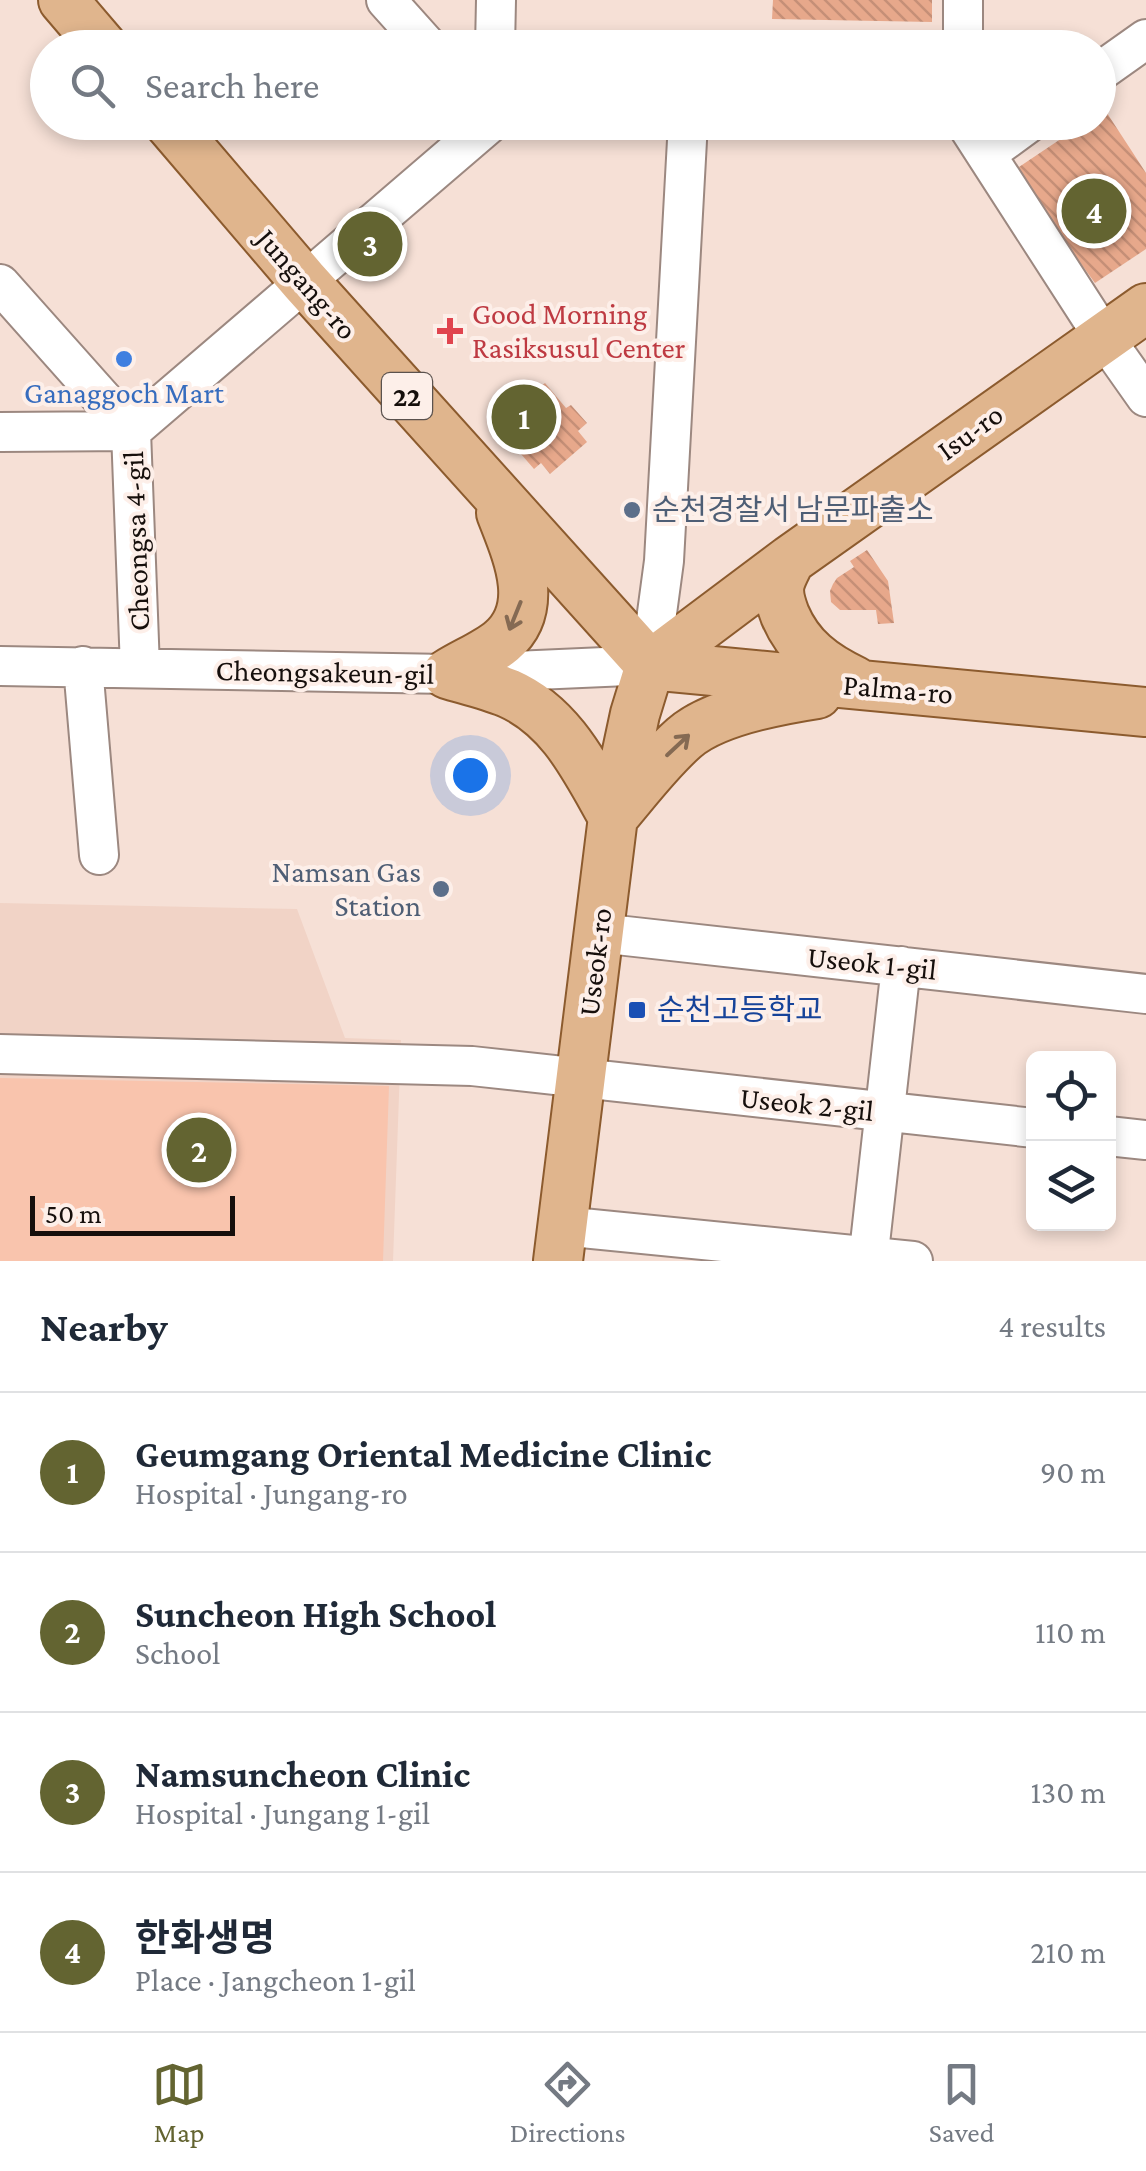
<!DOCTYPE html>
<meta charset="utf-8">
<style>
body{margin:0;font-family:"Crimson Pro","Noto Sans KR",serif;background:#f6f6f7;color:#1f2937}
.controls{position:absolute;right:30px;bottom:30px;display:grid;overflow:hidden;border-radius:15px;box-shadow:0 5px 15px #0003}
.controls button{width:90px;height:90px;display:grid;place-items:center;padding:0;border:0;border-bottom:2px solid #e0e1e3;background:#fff;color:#1f2937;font:50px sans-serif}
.scale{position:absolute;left:30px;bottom:25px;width:205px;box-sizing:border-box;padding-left:10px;border:5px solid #160f0c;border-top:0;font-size:28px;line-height:35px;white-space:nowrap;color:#160f0c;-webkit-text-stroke:8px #fdefe9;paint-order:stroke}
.you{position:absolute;left:470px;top:775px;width:35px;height:35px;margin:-25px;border:8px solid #fff;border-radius:50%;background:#1a73e8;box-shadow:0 0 0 15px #1a73e833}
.badge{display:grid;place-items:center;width:65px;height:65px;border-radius:50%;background:#636431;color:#fff;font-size:32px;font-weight:700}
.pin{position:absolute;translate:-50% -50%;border:5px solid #fff;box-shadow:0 2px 10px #0006}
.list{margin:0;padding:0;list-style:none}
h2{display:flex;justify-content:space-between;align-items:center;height:130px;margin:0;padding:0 40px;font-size:42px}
h2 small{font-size:32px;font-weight:400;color:#747a83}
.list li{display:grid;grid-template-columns:65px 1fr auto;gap:30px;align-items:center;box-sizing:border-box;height:160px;padding:0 40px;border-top:2px solid #e0e1e3}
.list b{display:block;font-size:38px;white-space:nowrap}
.list p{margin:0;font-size:32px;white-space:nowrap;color:#747a83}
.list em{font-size:32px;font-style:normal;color:#747a83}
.icon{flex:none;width:55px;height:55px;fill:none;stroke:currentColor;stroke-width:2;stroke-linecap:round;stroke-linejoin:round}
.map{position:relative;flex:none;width:1146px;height:1261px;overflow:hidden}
.search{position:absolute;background:#fff;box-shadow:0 5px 15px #0003;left:30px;right:30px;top:30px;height:110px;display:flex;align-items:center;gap:25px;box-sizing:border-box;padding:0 35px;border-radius:55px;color:#747a83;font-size:38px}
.sheet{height:770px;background:#fff}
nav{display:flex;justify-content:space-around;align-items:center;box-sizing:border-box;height:140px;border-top:2px solid #e0e1e3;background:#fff;font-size:28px;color:#747a83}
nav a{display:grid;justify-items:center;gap:5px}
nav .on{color:#636431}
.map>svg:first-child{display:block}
.built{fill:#f1d3c6}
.grass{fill:#f9c4ad}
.building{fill:url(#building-back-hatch)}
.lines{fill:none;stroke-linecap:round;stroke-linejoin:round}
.minor-casing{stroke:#9c8880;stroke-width:42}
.major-casing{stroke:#8c5b2e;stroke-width:52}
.minor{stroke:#fff;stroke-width:38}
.major{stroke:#e0b58d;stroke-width:48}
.oneway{stroke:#856a53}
.health-dot{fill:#e0444e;stroke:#fdefe9;stroke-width:4}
.shop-dot{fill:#3f7fe0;stroke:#fdefe9;stroke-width:4}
.service-dot{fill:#5c6f8a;stroke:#fdefe9;stroke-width:4}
.transit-dot{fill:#1a4fb4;stroke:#fdefe9;stroke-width:4}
.labels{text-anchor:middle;stroke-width:8;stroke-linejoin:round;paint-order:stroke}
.shield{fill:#fdefe9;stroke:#5b524e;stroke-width:2.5}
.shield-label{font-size:28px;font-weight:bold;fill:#160f0c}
.street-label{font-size:30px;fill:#160f0c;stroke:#fdefe9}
.health-label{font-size:30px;fill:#be3a42;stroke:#fdefe9;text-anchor:start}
.shop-label{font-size:30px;fill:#366cbe;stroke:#fdefe9}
.service-label{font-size:30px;fill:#4e5e75;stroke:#fdefe9;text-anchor:start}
.transit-label{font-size:30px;fill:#164399;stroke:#fdefe9;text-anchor:start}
</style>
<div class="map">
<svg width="1146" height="1261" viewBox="0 0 1146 1261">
<defs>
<pattern id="building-back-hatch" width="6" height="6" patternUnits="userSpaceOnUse" patternTransform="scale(2.5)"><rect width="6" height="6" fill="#e7a88b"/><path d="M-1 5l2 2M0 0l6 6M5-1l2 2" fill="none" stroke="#c58f77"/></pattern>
</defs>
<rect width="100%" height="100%" fill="#f6e0d6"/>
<path class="built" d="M 0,903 L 297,909 L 345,1038 L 401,1040 L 393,1261 L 0,1261 Z"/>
<path class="grass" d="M 0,1078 L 389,1086 L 383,1261 L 0,1261 Z"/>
<path class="building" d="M 773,0 L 932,0 L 932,22 L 772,19 Z
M 1105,110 L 1146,173 L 1146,249 L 1095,283 L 1013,171 L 1086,122 L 1098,122 L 1098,114 Z
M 545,383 L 566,408 L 571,405 L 587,423 L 578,431 L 587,442 L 550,474 L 541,463 L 534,469 L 501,431 L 509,424 L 503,418 Z
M 867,550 L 888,581 L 894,623 L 878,624 L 876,610 L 840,610 L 831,602 L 830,591 L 833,584 L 837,578 L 854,567 L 850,561 Z"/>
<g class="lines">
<defs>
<path id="minor" d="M 386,0 L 429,48
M 963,0 L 963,48
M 495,48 L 496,0
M 1098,73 L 1146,39
M 965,122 L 1103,336 L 1146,397
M 986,154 L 1030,122
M 0,284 L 131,431 L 140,668
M 0,432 L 131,431 L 491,122
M 0,666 L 447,674 L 650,665 L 664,561 L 688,122
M 83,666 L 99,855
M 599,933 L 1146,994
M 0,1054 L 472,1066 L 1034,1128
M 1108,1136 L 1146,1140
M 562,1226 L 913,1261
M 868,1261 L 901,966"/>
<path id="major" d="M 63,0 L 104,48
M 168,122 L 304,281 L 650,665
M 501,513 C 516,552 542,607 502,641 C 487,654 464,663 447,674 C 467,680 488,685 508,693 C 562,717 585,768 613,817
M 790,560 C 787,567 782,575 780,583 C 777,594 781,604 785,615 C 799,648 823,666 855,681
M 650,665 L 790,560 L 1146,308
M 650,665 L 1146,712
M 616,814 C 638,788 659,760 684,738 C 714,712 778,700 817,694
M 558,1261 L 613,817 L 635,714 L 650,665"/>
</defs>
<use href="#minor" class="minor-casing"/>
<use href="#major" class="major-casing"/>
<use href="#minor" class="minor"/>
<use href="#major" class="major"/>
</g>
<defs><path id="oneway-shaft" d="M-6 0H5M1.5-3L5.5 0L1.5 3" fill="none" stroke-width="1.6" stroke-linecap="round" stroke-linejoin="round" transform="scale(2.5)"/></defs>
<g class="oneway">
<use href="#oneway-shaft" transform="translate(515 616) rotate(112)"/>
<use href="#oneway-shaft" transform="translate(678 745) rotate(-43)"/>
</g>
<path class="health-dot" d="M445 316h10v10h10v10h-10v10h-10v-10h-10v-10h10z"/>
<circle class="shop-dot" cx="124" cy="359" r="10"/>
<g class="service-dot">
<circle cx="632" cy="510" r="10"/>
<circle cx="441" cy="889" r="10"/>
</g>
<rect class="transit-dot" x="627" y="1000" width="20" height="20" rx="5"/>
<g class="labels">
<rect class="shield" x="382" y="373" width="50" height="46" rx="8"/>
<g class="shield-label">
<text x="407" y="406">22</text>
</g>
<g class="street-label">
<text transform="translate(307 284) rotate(49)" y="10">Jungang-ro</text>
<text transform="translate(970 432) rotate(-36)" y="10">Isu-ro</text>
<text transform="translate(136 541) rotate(-92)" y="10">Cheongsa 4-gil</text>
<text transform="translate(325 672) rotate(1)" y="10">Cheongsakeun-gil</text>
<text transform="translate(898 689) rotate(5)" y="10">Palma-ro</text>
<text transform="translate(595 962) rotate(-83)" y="10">Useok-ro</text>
<text transform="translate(872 963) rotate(6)" y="10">Useok 1-gil</text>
<text transform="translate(807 1104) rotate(6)" y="10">Useok 2-gil</text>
</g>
<g class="health-label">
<text x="472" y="324">Good Morning<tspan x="472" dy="34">Rasiksusul Center</tspan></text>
</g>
<g class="shop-label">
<text x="124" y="403">Ganaggoch Mart</text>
</g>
<g class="service-label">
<text x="652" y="520">순천경찰서 남문파출소</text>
<text x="421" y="882" text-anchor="end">Namsan Gas<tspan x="421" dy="34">Station</tspan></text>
</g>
<g class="transit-label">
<text x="657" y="1020">순천고등학교</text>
</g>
</g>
</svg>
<div class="controls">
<button><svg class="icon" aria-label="locate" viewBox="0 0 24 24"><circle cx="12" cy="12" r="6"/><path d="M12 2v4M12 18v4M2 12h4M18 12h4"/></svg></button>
<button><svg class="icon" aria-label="layers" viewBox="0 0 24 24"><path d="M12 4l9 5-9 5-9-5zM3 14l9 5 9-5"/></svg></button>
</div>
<div class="scale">50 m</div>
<div class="you"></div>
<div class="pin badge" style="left:524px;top:417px">1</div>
<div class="pin badge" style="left:199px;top:1150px">2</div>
<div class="pin badge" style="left:370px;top:244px">3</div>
<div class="pin badge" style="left:1094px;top:211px">4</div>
<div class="search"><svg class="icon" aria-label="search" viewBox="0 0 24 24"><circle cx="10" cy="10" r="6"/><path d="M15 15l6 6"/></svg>Search here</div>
</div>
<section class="sheet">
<h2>Nearby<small>4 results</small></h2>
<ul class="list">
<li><span class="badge">1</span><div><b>Geumgang Oriental Medicine Clinic</b><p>Hospital · Jungang-ro</p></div><em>90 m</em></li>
<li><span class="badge">2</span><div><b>Suncheon High School</b><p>School</p></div><em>110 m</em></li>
<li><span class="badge">3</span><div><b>Namsuncheon Clinic</b><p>Hospital · Jungang 1-gil</p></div><em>130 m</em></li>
<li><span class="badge">4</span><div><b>한화생명</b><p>Place · Jangcheon 1-gil</p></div><em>210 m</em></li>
</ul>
</section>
<nav>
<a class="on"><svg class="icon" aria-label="map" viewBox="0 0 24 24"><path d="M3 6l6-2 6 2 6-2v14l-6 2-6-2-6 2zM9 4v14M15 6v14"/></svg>Map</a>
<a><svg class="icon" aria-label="directions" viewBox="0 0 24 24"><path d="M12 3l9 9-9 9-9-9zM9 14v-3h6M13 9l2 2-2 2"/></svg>Directions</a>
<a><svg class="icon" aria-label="saved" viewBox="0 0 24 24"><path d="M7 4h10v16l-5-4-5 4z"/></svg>Saved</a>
</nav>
